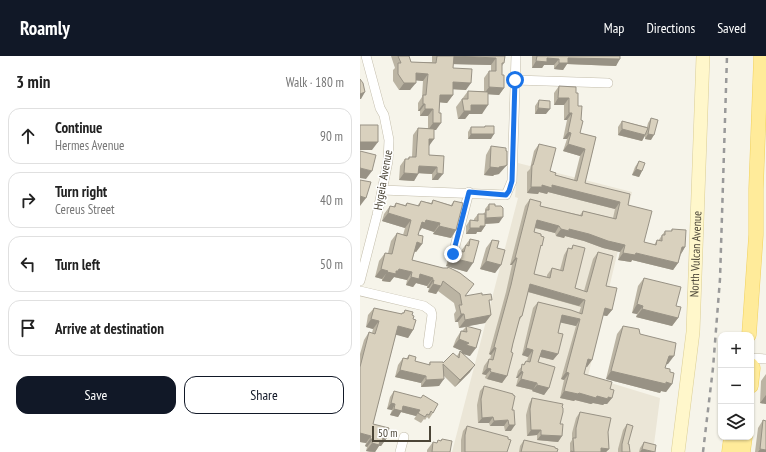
<!DOCTYPE html>
<meta charset="utf-8">
<style>
body{margin:0;font-family:"PT Sans Narrow",sans-serif;background:#f2f2f2;color:#222}
.controls{position:absolute;right:12px;bottom:12px;display:grid;overflow:hidden;border-radius:8px;box-shadow:0 1px 3px #0004}
.controls button{width:36px;height:36px;display:grid;place-items:center;padding:0;border:0;border-bottom:1px solid #e0e0e0;background:#fff;color:#222;font:20px sans-serif}
.scale{position:absolute;left:12px;bottom:10px;width:59px;box-sizing:border-box;padding-left:4px;border:2px solid #4b4537;border-top:0;font-size:11px;line-height:14px;white-space:nowrap;color:#4b4537;-webkit-text-stroke:3px #fff;paint-order:stroke}
.stop{position:absolute;width:12px;height:12px;margin:-9px;border:3px solid #1a73e8;border-radius:50%;background:#fff}
.stop.end{background:#1a73e8;border-color:#fff;box-shadow:0 1px 4px #0008}
.list{margin:0;padding:0;list-style:none}
h2{display:flex;justify-content:space-between;align-items:center;height:52px;margin:0;padding:0 16px;font-size:17px}
h2 small{font-size:13px;font-weight:400;color:#767676}
.list li{display:grid;grid-template-columns:26px 1fr auto;gap:12px;align-items:center;box-sizing:border-box;height:56px;margin:0 8px 8px;padding:0 8px;border:1px solid #e0e0e0;border-radius:12px}
.list b{display:block;font-size:15px;white-space:nowrap}
.list p{margin:0;font-size:13px;white-space:nowrap;color:#767676}
.list em{font-size:13px;font-style:normal;color:#767676}
.actions{display:flex;gap:8px;padding:12px 16px}
.actions a{flex:1;padding:9px 0;border:1px solid #111827;border-radius:12px;text-align:center;font-size:14px;color:#111827}
.actions .main{background:#111827;color:#fff}
.icon{flex:none;width:22px;height:22px;fill:none;stroke:currentColor;stroke-width:2;stroke-linecap:round;stroke-linejoin:round}
.map{position:relative;flex:none;width:406px;height:396px;overflow:hidden}
header{display:flex;align-items:center;gap:24px;box-sizing:border-box;height:56px;padding:0 20px;background:#111827;color:#fff}
header strong{font-size:19px}
nav{display:flex;gap:22px;margin-inline-start:auto;font-size:14px}
main{display:flex}
aside{flex:1;background:#fff}
.map>svg:first-child{display:block}
.residential{fill:#ebe6d7}
.lines{fill:none;stroke-linecap:round;stroke-linejoin:round}
.minor-casing{stroke:#c3bdab;stroke-width:10}
.secondary-casing{stroke:#dbce95;stroke-width:14}
.primary-casing{stroke:#f1d15d;stroke-width:15}
.minor{stroke:#fff;stroke-width:9}
.secondary{stroke:#fff7cb;stroke-width:13}
.primary{stroke:#ffeb9a;stroke-width:14}
.rail{stroke:#999;stroke-width:2.5;stroke-dasharray:5 5;stroke-linecap:butt}
.wall{fill:#bbb4a3}
.shaded-wall{fill:#989285}
.building{fill:#d9d1be;stroke:#989285}
.route{stroke:#1a73e8;stroke-width:5}
.labels{text-anchor:middle;stroke-width:3;stroke-linejoin:round;paint-order:stroke}
.street-label{font-size:12px;fill:#4b4537;stroke:#fff}
</style>
<header>
<strong>Roamly</strong>
<nav><a>Map</a><a>Directions</a><a>Saved</a></nav>
</header>
<main>
<aside>
<h2>3 min<small>Walk · 180 m</small></h2>
<ul class="list">
<li><svg class="icon" aria-label="ahead" viewBox="0 0 24 24"><path d="M12 20V5M6 11l6-6 6 6"/></svg><div><b>Continue</b><p>Hermes Avenue</p></div><em>90 m</em></li>
<li><svg class="icon" aria-label="right" viewBox="0 0 24 24"><path d="M7 20v-9h11M14 6l5 5-5 5"/></svg><div><b>Turn right</b><p>Cereus Street</p></div><em>40 m</em></li>
<li><svg class="icon" aria-label="left" viewBox="0 0 24 24"><path d="M17 20v-9H6M10 6l-5 5 5 5"/></svg><div><b>Turn left</b></div><em>50 m</em></li>
<li><svg class="icon" aria-label="arrive" viewBox="0 0 24 24"><path d="M6 21V4h12l-3 4 3 4H6"/></svg><div><b>Arrive at destination</b></div></li>
</ul>
<div class="actions"><a class="main">Save</a><a>Share</a></div>
</aside>
<div class="map">
<svg width="406" height="396" viewBox="0 0 406 396">
<rect width="100%" height="100%" fill="#f6f4ea"/>
<path class="residential" d="M 158,107 L 272,136 L 228,320 L 300,342 L 293,396 L 92,396 L 158,142 L 155,141 Z"/>
<g class="lines">
<defs>
<path id="minor" d="M 155,24 L 248,27
M 22,134 L 146,139 L 152,125 L 156,0
M 93,198 L 109,136
M 0,225 L 17,159 L 28,105 L 29,84 L 24,59 L 20,52 L 6,0
M 0,235 L 64,250 L 71,255 L 72,259 L 68,288
M 391,302 L 406,303
M 40,396 L 44,381"/>
<g id="secondary">
<path id="s1" d="M 318,396 L 333,276 L 343,0"/>
</g>
<path id="primary" d="M 389,279 L 396,179 L 396,133 L 401,0
M 391,309 L 393,312 L 391,330
M 369,396 L 371,381
M 383,396 L 385,381"/>
</defs>
<use href="#minor" class="minor-casing"/>
<use href="#secondary" class="secondary-casing"/>
<use href="#primary" class="primary-casing"/>
<use href="#minor" class="minor"/>
<use href="#secondary" class="secondary"/>
<use href="#primary" class="primary"/>
<path class="rail" d="M 343,396 L 353,312 L 360,223 L 367,0"/>
</g>
<path class="wall" d="M 31,0 L 49,0 L 51,6 L 72,6 L 72,0 L 145,0 L 144,7 L 142,10 L 142,19 L 144,32 L 139,39 L 128,38 L 122,58 L 109,58 L 105,63 L 98,63 L 96,51 L 108,35 L 124,35 L 124,22 L 129,15 L 131,15 L 131,9 L 93,8 L 93,12 L 106,34 L 93,33 L 93,39 L 87,47 L 80,46 L 76,74 L 74,74 L 69,90 L 69,99 L 84,100 L 78,124 L 72,124 L 72,118 L 59,117 L 54,125 L 39,124 L 40,110 L 45,103 L 48,103 L 49,101 L 52,101 L 53,79 L 58,72 L 68,72 L 68,60 L 60,60 L 60,55 L 58,55 L 58,47 L 62,41 L 63,25 L 56,24 L 50,34 L 39,34 L 33,25 L 33,14 L 35,12 Z
M 172,0 L 260,0 L 256,10 L 207,8 L 203,14 L 194,13 L 194,9 L 184,9 L 182,12 L 172,12 Z
M 199,30 L 216,37 L 220,77 L 236,81 L 225,127 L 268,149 L 284,186 L 294,189 L 297,184 L 298,185 L 305,175 L 311,175 L 312,173 L 325,191 L 321,198 L 318,207 L 313,214 L 272,204 L 271,206 L 258,204 L 260,196 L 243,192 L 224,185 L 205,180 L 204,182 L 196,180 L 195,177 L 175,172 L 174,176 L 181,180 L 180,193 L 174,218 L 187,221 L 187,219 L 192,212 L 200,214 L 204,199 L 208,192 L 211,193 L 213,189 L 215,232 L 224,235 L 233,203 L 238,196 L 246,230 L 252,254 L 247,260 L 243,259 L 232,304 L 227,311 L 226,311 L 224,318 L 250,333 L 252,342 L 247,348 L 244,348 L 243,349 L 233,347 L 231,348 L 215,344 L 214,345 L 200,342 L 204,324 L 201,323 L 216,270 L 201,266 L 198,277 L 198,298 L 193,304 L 180,301 L 178,306 L 189,332 L 184,339 L 172,335 L 173,334 L 156,330 L 158,322 L 156,322 L 158,315 L 166,305 L 167,305 L 168,301 L 162,299 L 173,252 L 178,246 L 219,257 L 221,251 L 168,236 L 162,260 L 159,265 L 153,287 L 147,320 L 142,327 L 127,323 L 125,322 L 126,319 L 122,318 L 124,310 L 129,303 L 130,304 L 131,299 L 129,298 L 146,236 L 152,209 L 150,209 L 165,150 L 170,143 L 180,150 L 220,159 L 223,155 L 253,162 L 255,153 L 188,136 L 187,138 L 179,136 L 178,138 L 167,137 L 167,116 L 170,113 L 174,95 L 179,88 L 190,115 L 195,119 L 214,124 L 220,100 L 203,95 L 207,83 L 203,83 L 207,64 L 204,64 L 204,49 L 194,49 L 194,37 Z
M 179,44 L 186,58 L 175,58 L 175,50 Z
M 291,62 L 291,84 L 285,83 L 285,80 L 282,85 L 258,79 L 258,71 L 262,65 L 287,71 L 288,67 Z
M 125,70 L 131,83 L 108,83 L 108,76 L 111,71 L 124,71 Z
M 131,90 L 139,118 L 134,119 L 133,120 L 124,119 L 126,99 Z
M 279,105 L 282,115 L 279,121 L 272,119 L 275,111 Z
M 73,144 L 91,149 L 94,145 L 96,174 L 91,182 L 73,178 L 74,176 L 62,172 L 59,175 L 58,179 L 62,188 L 56,196 L 55,195 L 52,204 L 83,212 L 87,212 L 88,211 L 105,240 L 122,239 L 129,248 L 131,259 L 125,267 L 107,270 L 110,300 L 103,298 L 110,316 L 95,331 L 84,320 L 79,330 L 61,331 L 61,327 L 35,321 L 38,309 L 43,302 L 46,303 L 49,299 L 55,305 L 68,309 L 70,306 L 83,307 L 97,300 L 100,295 L 101,296 L 102,295 L 93,291 L 96,283 L 101,275 L 102,275 L 106,271 L 99,272 L 98,266 L 95,266 L 94,258 L 96,255 L 94,247 L 78,235 L 76,238 L 68,236 L 69,232 L 67,232 L 67,230 L 56,227 L 53,231 L 46,229 L 47,224 L 34,221 L 30,226 L 22,225 L 22,223 L 15,221 L 19,205 L 25,197 L 28,197 L 31,185 L 37,177 L 43,179 L 45,172 L 22,165 L 24,158 L 30,150 L 33,151 L 36,147 L 45,149 L 47,147 L 57,150 L 61,145 L 71,147 Z
M 129,148 L 139,167 L 125,168 L 125,170 L 121,176 L 117,176 L 116,178 L 106,178 L 106,170 L 110,164 L 114,165 L 114,163 L 118,158 L 123,158 L 125,156 L 125,153 Z
M 110,183 L 107,216 L 86,210 L 88,202 L 94,194 L 101,195 Z
M 132,184 L 137,192 L 141,209 L 135,217 L 120,213 L 126,192 Z
M 284,222 L 316,250 L 318,262 L 312,270 L 276,261 L 277,258 L 272,257 L 278,230 Z
M 14,252 L 41,258 L 42,257 L 43,257 L 45,254 L 52,259 L 53,263 L 53,274 L 48,282 L 36,278 L 13,368 L 26,383 L 21,390 L 19,390 L 15,396 L 10,396 L 6,395 L 7,391 L 5,390 L 6,387 L 0,386 L 0,298 L 4,284 L 9,276 L 12,277 L 13,273 L 6,271 L 8,259 Z
M 263,270 L 280,278 L 308,308 L 306,308 L 305,312 L 312,328 L 306,336 L 301,335 L 300,337 L 246,323 L 257,278 Z
M 406,318 L 406,348 L 400,347 L 401,325 Z
M 124,330 L 152,354 L 151,375 L 145,375 L 144,370 L 130,370 L 129,367 L 118,367 L 117,349 L 120,335 Z
M 34,335 L 73,357 L 69,363 L 67,361 L 65,364 L 64,363 L 61,367 L 54,363 L 56,360 L 41,356 L 38,361 L 30,359 L 32,354 L 27,353 L 30,341 Z
M 172,342 L 202,351 L 200,368 L 202,380 L 198,386 L 177,384 L 177,379 L 167,380 L 166,359 L 169,348 Z
M 220,356 L 248,376 L 249,393 L 246,396 L 210,396 L 210,387 L 212,384 L 212,377 L 216,362 Z
M 403,364 L 406,396 L 395,396 L 398,372 Z
M 267,368 L 268,388 L 270,396 L 258,396 L 258,393 L 263,374 Z
M 107,370 L 148,383 L 147,396 L 101,396 L 101,384 L 103,375 Z
M 82,383 L 90,396 L 67,396 L 67,394 L 73,386 L 76,387 L 80,385 Z
M 164,384 L 195,392 L 197,396 L 159,396 L 160,390 Z
M 284,386 L 295,396 L 279,396 L 280,392 Z"/>
<path class="shaded-wall" d="M 94,0 L 136,2 L 131,9 L 89,8 Z
M 187,2 L 199,3 L 194,9 L 184,9 L 182,12 L 172,12 L 176,5 Z
M 208,2 L 260,3 L 256,10 L 207,8 L 203,14 L 194,13 L 199,7 Z
M 56,17 L 68,18 L 63,25 L 51,24 Z
M 93,26 L 111,27 L 106,34 L 88,33 Z
M 44,27 L 56,27 L 50,34 L 39,34 Z
M 129,31 L 144,32 L 139,39 L 124,38 Z
M 5,36 L 1,43 L 0,43 L 0,38 Z
M 80,39 L 93,39 L 87,47 L 75,46 Z
M 198,42 L 209,42 L 204,49 L 194,49 Z
M 63,48 L 65,48 L 60,55 L 58,55 Z
M 111,49 L 128,49 L 122,58 L 109,58 L 105,63 L 98,63 L 104,55 Z
M 178,52 L 190,53 L 186,58 L 175,58 Z
M 65,53 L 73,53 L 68,60 L 60,60 Z
M 209,57 L 212,57 L 207,64 L 204,64 Z
M 73,67 L 81,67 L 76,74 L 68,74 Z
M 262,73 L 285,79 L 282,85 L 258,79 Z
M 208,76 L 211,77 L 207,83 L 203,83 Z
M 111,78 L 134,78 L 131,83 L 108,83 Z
M 288,78 L 294,79 L 291,84 L 285,83 Z
M 69,83 L 74,83 L 69,90 Z
M 0,86 L 18,86 L 12,94 L 0,94 Z
M 208,88 L 225,93 L 220,100 L 203,95 Z
M 147,109 L 139,118 L 134,119 L 133,120 L 124,119 L 130,111 Z
M 59,110 L 77,111 L 72,118 L 55,117 Z
M 0,112 L 12,115 L 6,123 L 0,122 Z
M 276,113 L 282,115 L 279,121 L 272,119 Z
M 44,117 L 58,118 L 54,125 L 39,124 Z
M 77,117 L 83,118 L 78,124 L 72,124 Z
M 182,129 L 192,129 L 260,146 L 255,153 L 188,136 L 187,138 L 179,136 L 178,138 L 167,137 L 171,131 Z
M 0,140 L 6,142 L 0,150 Z
M 28,157 L 51,164 L 45,172 L 22,165 Z
M 143,161 L 139,167 L 122,168 L 126,162 Z
M 66,164 L 80,167 L 74,176 L 62,172 L 60,175 L 56,174 L 62,166 Z
M 177,164 L 199,170 L 195,177 L 172,171 Z
M 79,170 L 96,174 L 91,182 L 73,178 Z
M 120,170 L 125,170 L 121,176 L 117,176 L 116,178 L 106,178 L 110,172 Z
M 201,173 L 209,173 L 229,178 L 265,189 L 260,196 L 243,192 L 224,185 L 205,180 L 204,182 L 196,180 Z
M 57,186 L 62,188 L 56,196 L 51,194 Z
M 322,191 L 325,191 L 321,198 Z
M 263,197 L 276,197 L 318,207 L 313,214 L 272,204 L 271,206 L 258,204 Z
M 92,202 L 113,207 L 107,216 L 86,210 Z
M 155,202 L 157,202 L 152,209 L 150,209 Z
M 126,205 L 141,209 L 135,217 L 120,213 Z
M 21,213 L 28,215 L 22,223 L 15,221 Z
M 39,213 L 52,216 L 47,224 L 34,221 L 30,226 L 22,225 L 27,216 L 36,215 Z
M 60,218 L 73,222 L 67,230 L 56,227 L 53,231 L 46,229 L 51,221 Z
M 72,224 L 74,224 L 69,232 L 67,232 Z
M 73,228 L 81,230 L 76,238 L 68,236 Z
M 170,228 L 224,244 L 219,250 L 165,235 Z
M 277,248 L 283,250 L 277,258 L 272,257 Z
M 245,252 L 252,254 L 247,260 L 240,259 Z
M 282,253 L 318,262 L 312,270 L 276,261 Z
M 101,258 L 104,258 L 98,266 L 95,266 Z
M 131,259 L 125,267 L 99,272 L 105,264 Z
M 202,259 L 220,263 L 216,270 L 198,266 Z
M 11,263 L 19,265 L 13,273 L 6,271 Z
M 38,270 L 53,274 L 48,282 L 33,278 Z
M 99,283 L 109,287 L 116,292 L 110,300 L 100,297 L 102,295 L 93,291 Z
M 134,291 L 136,292 L 131,299 L 129,298 Z
M 166,292 L 173,294 L 168,301 L 162,299 Z
M 182,294 L 198,298 L 193,304 L 177,300 Z
M 309,300 L 314,300 L 308,308 L 303,309 Z
M 228,303 L 232,304 L 227,311 L 223,310 Z
M 115,309 L 110,316 L 95,331 L 100,324 Z
M 127,312 L 131,313 L 126,319 L 122,318 Z
M 40,314 L 66,320 L 61,327 L 35,321 Z
M 161,315 L 163,316 L 158,322 L 156,322 Z
M 251,315 L 306,326 L 312,328 L 306,336 L 301,335 L 300,337 L 246,323 Z
M 131,316 L 147,320 L 142,327 L 127,323 Z
M 206,316 L 209,317 L 204,324 L 201,323 Z
M 84,323 L 79,330 L 61,331 L 66,324 Z
M 161,323 L 177,327 L 173,334 L 156,330 Z
M 177,329 L 189,332 L 184,339 L 172,335 Z
M 204,335 L 237,340 L 248,341 L 252,342 L 247,348 L 244,348 L 243,349 L 233,347 L 231,348 L 215,344 L 214,345 L 200,342 Z
M 406,339 L 406,348 L 400,347 Z
M 31,347 L 35,348 L 32,354 L 27,353 Z
M 43,350 L 60,354 L 56,360 L 41,356 L 38,361 L 30,359 L 34,353 Z
M 133,361 L 129,367 L 118,367 L 122,362 Z
M 148,364 L 144,370 L 130,370 L 134,365 Z
M 149,369 L 155,369 L 151,375 L 145,375 Z
M 171,374 L 181,374 L 177,379 L 167,380 Z
M 0,377 L 11,380 L 6,387 L 0,386 Z
M 181,379 L 202,380 L 198,386 L 177,384 Z
M 23,382 L 26,383 L 21,390 L 19,390 L 15,396 L 6,395 L 12,387 Z
M 10,383 L 13,383 L 7,391 L 5,390 Z
M 241,392 L 249,393 L 246,396 L 239,396 Z
M 282,393 L 295,396 L 280,396 Z
M 400,393 L 406,394 L 406,396 L 398,396 Z"/>
<path class="building" d="M 38,0 L 49,0 L 51,6 L 76,7 L 77,0 L 145,0 L 144,7 L 142,7 L 142,19 L 144,19 L 144,32 L 129,31 L 129,15 L 136,15 L 136,2 L 94,0 L 93,12 L 112,13 L 111,27 L 93,26 L 93,39 L 80,39 L 79,57 L 81,57 L 81,67 L 73,67 L 73,53 L 65,53 L 65,48 L 63,48 L 63,39 L 66,39 L 68,18 L 56,17 L 56,27 L 44,27 L 38,18 L 38,7 L 41,7 Z
M 177,0 L 260,0 L 260,3 L 208,2 L 208,7 L 199,7 L 199,3 L 187,2 L 187,6 L 176,5 Z
M 0,23 L 3,27 L 5,36 L 0,38 Z
M 199,30 L 216,31 L 216,37 L 218,37 L 218,50 L 222,50 L 221,64 L 223,65 L 220,77 L 236,81 L 225,127 L 270,138 L 268,149 L 292,155 L 284,186 L 296,189 L 297,184 L 302,185 L 302,179 L 305,179 L 305,175 L 312,175 L 312,173 L 326,174 L 325,191 L 322,191 L 318,207 L 276,197 L 275,199 L 263,197 L 265,189 L 248,185 L 229,178 L 209,173 L 209,175 L 201,173 L 199,170 L 177,164 L 174,176 L 181,178 L 181,180 L 184,181 L 182,190 L 181,189 L 174,218 L 190,222 L 192,212 L 203,215 L 208,192 L 212,193 L 213,189 L 225,192 L 215,232 L 227,236 L 238,196 L 253,200 L 246,230 L 257,232 L 252,254 L 245,252 L 232,304 L 228,303 L 224,318 L 252,326 L 250,333 L 254,334 L 252,342 L 248,341 L 248,343 L 237,340 L 236,342 L 219,337 L 218,338 L 204,335 L 209,317 L 206,316 L 220,263 L 202,259 L 198,277 L 203,278 L 198,298 L 182,294 L 178,306 L 195,311 L 189,332 L 177,329 L 177,327 L 161,323 L 163,316 L 161,315 L 162,308 L 164,309 L 166,305 L 170,306 L 173,294 L 166,292 L 178,246 L 211,254 L 222,258 L 225,244 L 170,228 L 162,260 L 160,261 L 153,287 L 151,296 L 153,297 L 147,320 L 131,316 L 130,315 L 131,313 L 127,312 L 129,303 L 133,304 L 136,292 L 134,291 L 151,229 L 157,202 L 155,202 L 170,143 L 181,146 L 180,150 L 222,160 L 223,155 L 256,163 L 260,146 L 192,129 L 192,132 L 182,129 L 182,131 L 171,131 L 172,109 L 173,109 L 179,88 L 196,92 L 190,115 L 196,117 L 195,119 L 217,125 L 225,93 L 208,88 L 211,77 L 208,76 L 212,57 L 209,57 L 209,42 L 198,42 Z
M 108,35 L 128,36 L 128,49 L 111,49 L 111,55 L 104,55 L 102,43 L 108,43 Z
M 179,44 L 190,45 L 190,53 L 178,52 Z
M 291,62 L 298,64 L 294,79 L 288,78 Z
M 262,65 L 288,72 L 285,79 L 262,73 Z
M 0,69 L 18,69 L 18,86 L 0,86 Z
M 125,70 L 134,70 L 134,78 L 111,78 L 111,71 L 125,71 Z
M 58,72 L 74,73 L 74,83 L 69,83 L 69,99 L 84,100 L 83,118 L 77,117 L 77,111 L 59,110 L 58,118 L 44,117 L 45,103 L 49,103 L 49,101 L 56,101 Z
M 131,90 L 146,92 L 146,95 L 147,95 L 147,109 L 145,110 L 139,111 L 139,112 L 130,111 Z
M 0,95 L 16,99 L 12,115 L 0,112 Z
M 279,105 L 285,107 L 282,115 L 276,113 Z
M 0,124 L 11,126 L 6,142 L 0,140 Z
M 73,144 L 92,150 L 94,145 L 103,147 L 96,174 L 79,170 L 80,167 L 66,164 L 65,167 L 62,166 L 58,179 L 63,180 L 62,188 L 57,186 L 52,204 L 83,212 L 88,212 L 88,211 L 100,217 L 114,228 L 105,240 L 122,237 L 122,239 L 131,238 L 132,244 L 129,244 L 131,259 L 105,264 L 104,258 L 101,258 L 99,249 L 102,249 L 100,238 L 83,225 L 81,230 L 73,228 L 74,224 L 72,224 L 73,222 L 60,218 L 59,223 L 51,221 L 52,216 L 39,213 L 38,215 L 36,215 L 36,218 L 27,216 L 28,215 L 21,213 L 25,197 L 32,198 L 37,177 L 47,180 L 51,164 L 28,157 L 30,150 L 35,151 L 36,147 L 46,150 L 47,147 L 59,150 L 61,145 L 72,148 Z
M 129,148 L 135,148 L 135,150 L 141,150 L 143,152 L 143,161 L 126,162 L 126,154 L 129,154 Z
M 118,158 L 125,158 L 125,170 L 120,170 L 120,172 L 110,172 L 110,164 L 118,165 Z
M 110,183 L 119,185 L 113,207 L 92,202 L 94,194 L 104,196 L 106,189 L 109,190 Z
M 132,184 L 139,185 L 137,192 L 145,194 L 141,209 L 126,205 Z
M 284,222 L 321,231 L 316,250 L 321,251 L 318,262 L 282,253 L 283,250 L 277,248 Z
M 14,252 L 42,258 L 42,257 L 44,257 L 45,254 L 53,256 L 52,259 L 54,260 L 53,263 L 56,264 L 53,274 L 38,270 L 13,368 L 29,372 L 26,383 L 23,382 L 22,386 L 20,385 L 19,389 L 12,387 L 13,383 L 10,383 L 11,380 L 0,377 L 0,311 L 9,276 L 15,278 L 19,265 L 11,263 Z
M 106,270 L 121,274 L 116,292 L 106,289 L 109,287 L 99,283 L 101,275 L 107,276 Z
M 263,270 L 279,273 L 280,278 L 316,287 L 314,300 L 309,300 L 305,312 L 310,313 L 310,316 L 314,317 L 312,328 L 306,326 L 306,328 L 251,315 Z
M 100,295 L 115,309 L 100,324 L 83,308 L 84,323 L 66,324 L 66,320 L 40,314 L 43,302 L 48,303 L 49,299 L 56,301 L 55,305 L 70,309 L 70,306 L 83,306 L 83,307 L 93,297 L 99,302 Z
M 124,330 L 153,338 L 153,339 L 155,340 L 152,354 L 154,354 L 155,369 L 149,369 L 148,364 L 134,365 L 133,361 L 122,362 L 121,343 Z
M 34,335 L 61,342 L 63,339 L 78,348 L 73,357 L 71,355 L 69,359 L 67,358 L 65,361 L 58,357 L 60,354 L 43,350 L 42,355 L 34,353 L 35,348 L 31,347 Z
M 172,342 L 203,348 L 202,351 L 203,352 L 203,356 L 200,368 L 203,368 L 202,380 L 181,379 L 181,374 L 171,374 L 170,353 Z
M 220,356 L 251,362 L 248,376 L 249,393 L 241,392 L 241,396 L 211,396 L 211,395 L 214,396 L 213,382 L 216,382 L 216,372 Z
M 403,364 L 406,365 L 406,394 L 400,393 Z
M 267,368 L 273,370 L 268,388 L 269,388 L 270,396 L 262,396 L 262,388 Z
M 107,370 L 148,381 L 148,383 L 151,384 L 147,396 L 105,396 L 105,379 Z
M 82,383 L 92,385 L 90,396 L 72,396 L 73,386 L 77,387 L 78,384 L 81,385 Z
M 164,384 L 195,391 L 195,392 L 198,393 L 197,396 L 161,396 Z
M 284,386 L 296,389 L 295,396 L 282,393 Z"/>
<g class="lines">
<path class="route" d="M 93,198 L 109,136 L 146,139 L 149,135 L 152,125 L 155,24"/>
</g>
<g class="labels">
<g class="street-label">
<text transform="translate(23 124) rotate(-80)" y="4">Hygeia Avenue</text>
<text dy="4" stroke="none"><textPath href="#s1" startOffset="199">North Vulcan Avenue</textPath></text>
</g>
</g>
</svg>
<div class="controls">
<button>+</button>
<button>−</button>
<button><svg class="icon" aria-label="layers" viewBox="0 0 24 24"><path d="M12 4l9 5-9 5-9-5zM3 14l9 5 9-5"/></svg></button>
</div>
<div class="scale">50 m</div>
<div class="stop" style="left:155px;top:24px"></div>
<div class="stop end" style="left:93px;top:198px"></div>
</div>
</main>
